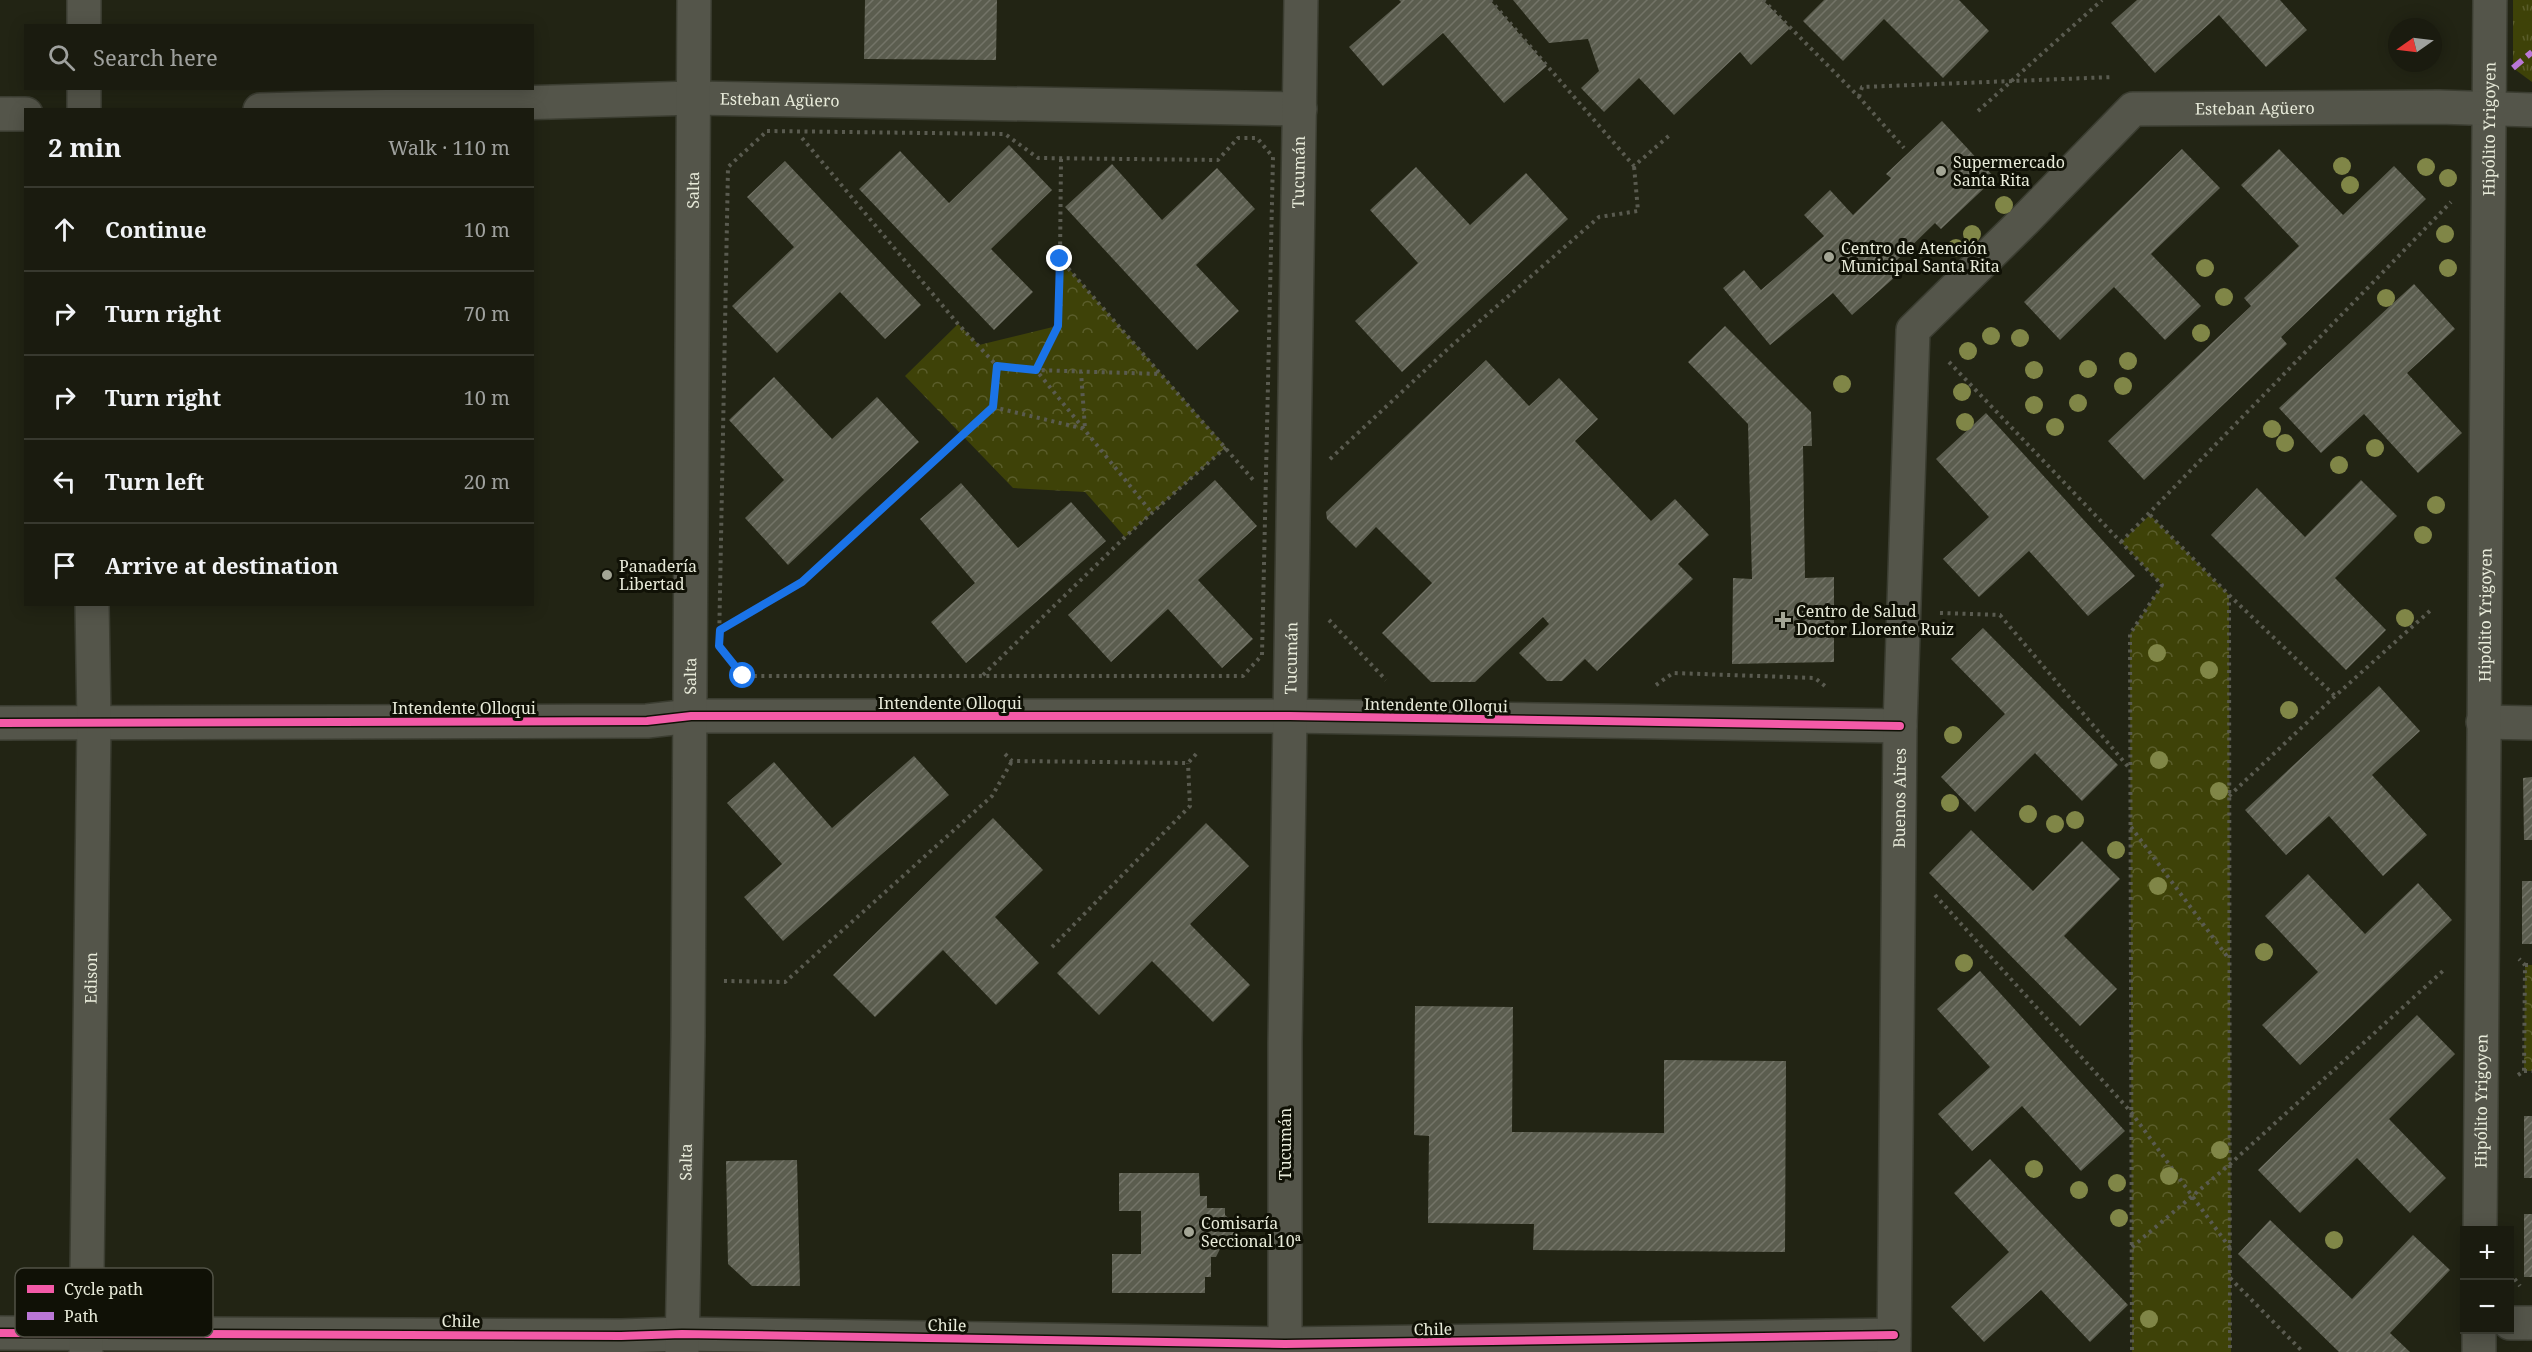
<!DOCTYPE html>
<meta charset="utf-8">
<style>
body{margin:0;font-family:"Noto Serif",serif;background:#232418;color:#f1f3f6}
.controls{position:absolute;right:18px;bottom:18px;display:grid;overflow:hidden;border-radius:0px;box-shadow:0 3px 15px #0003}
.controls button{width:54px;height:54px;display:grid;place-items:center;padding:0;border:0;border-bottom:2px solid #38392f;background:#1a1b0f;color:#f1f3f6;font:30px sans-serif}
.compass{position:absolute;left:2388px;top:18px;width:54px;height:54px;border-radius:50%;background:#1a1b0f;box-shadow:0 3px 15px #0003;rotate:256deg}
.stop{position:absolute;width:18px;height:18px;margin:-14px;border:4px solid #1a73e8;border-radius:50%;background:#fff}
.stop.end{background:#1a73e8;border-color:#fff;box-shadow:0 2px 6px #0008}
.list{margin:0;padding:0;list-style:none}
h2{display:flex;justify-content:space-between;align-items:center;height:78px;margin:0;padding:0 24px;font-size:26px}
h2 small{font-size:20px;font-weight:400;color:#9fa19e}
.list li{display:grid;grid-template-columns:39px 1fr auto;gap:18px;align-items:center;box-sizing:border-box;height:84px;padding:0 24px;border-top:2px solid #38392f}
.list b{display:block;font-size:22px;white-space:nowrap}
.list em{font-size:20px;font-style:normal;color:#9fa19e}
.icon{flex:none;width:33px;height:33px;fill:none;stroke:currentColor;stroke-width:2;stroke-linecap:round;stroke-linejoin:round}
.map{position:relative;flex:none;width:2532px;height:1352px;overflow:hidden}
.search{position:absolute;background:#1a1b0f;box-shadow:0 3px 15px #0003;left:24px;top:24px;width:510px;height:66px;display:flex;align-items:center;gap:15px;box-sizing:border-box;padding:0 21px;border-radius:0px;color:#9fa19e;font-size:22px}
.panel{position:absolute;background:#1a1b0f;box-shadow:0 3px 15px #0003;left:24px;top:108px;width:510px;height:498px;border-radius:0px}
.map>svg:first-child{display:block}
.grass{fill:url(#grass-tufts)}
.park{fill:url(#park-crowns)}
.building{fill:url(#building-hatch)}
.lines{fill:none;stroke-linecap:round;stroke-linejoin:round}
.street-casing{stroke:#3b3d31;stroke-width:36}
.path{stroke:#5a5b50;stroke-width:4;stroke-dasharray:3 4.5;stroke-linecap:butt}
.street{stroke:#54554a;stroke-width:33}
.quiet{stroke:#ba77d6;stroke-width:6;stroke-dasharray:12 6;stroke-linecap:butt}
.cycleway-casing{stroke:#101106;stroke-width:11}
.cycleway{stroke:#f35aa7;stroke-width:8}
.tree{fill:#808647}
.route{stroke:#1a73e8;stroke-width:8}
.poi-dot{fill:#a3a595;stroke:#101106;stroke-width:2}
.labels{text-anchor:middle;stroke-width:6;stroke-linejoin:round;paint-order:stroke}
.street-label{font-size:16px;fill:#e8ebda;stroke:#101106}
.poi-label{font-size:16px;fill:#e8ebda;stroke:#101106;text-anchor:start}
.key{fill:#101106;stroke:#515246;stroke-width:1.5}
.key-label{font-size:16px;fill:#e8ebda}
</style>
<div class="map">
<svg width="2532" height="1352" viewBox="0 0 2532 1352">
<defs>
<pattern id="grass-tufts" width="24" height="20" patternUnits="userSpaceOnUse" patternTransform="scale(1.5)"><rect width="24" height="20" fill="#3e4208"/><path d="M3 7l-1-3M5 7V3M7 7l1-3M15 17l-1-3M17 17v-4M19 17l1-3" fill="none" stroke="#5a5d2b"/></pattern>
<pattern id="park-crowns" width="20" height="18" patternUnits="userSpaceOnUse" patternTransform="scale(1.5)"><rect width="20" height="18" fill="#3e4208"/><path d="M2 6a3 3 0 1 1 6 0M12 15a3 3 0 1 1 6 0" fill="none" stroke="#5a5d2b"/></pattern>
<pattern id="building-hatch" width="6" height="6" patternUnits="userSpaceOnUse" patternTransform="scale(1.5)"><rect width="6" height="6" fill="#5b5d4f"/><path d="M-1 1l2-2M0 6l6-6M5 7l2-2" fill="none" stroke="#737468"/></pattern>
</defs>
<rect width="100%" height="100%" fill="#222414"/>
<path class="grass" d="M 2513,0 L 2532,0 L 2532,82 L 2513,68 Z"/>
<path class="park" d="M 1060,259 L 1226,447 L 1125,537 L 1085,492 L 1013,488 L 905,376 L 958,324 L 979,345 L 1057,326 Z
M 2150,515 L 2229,595 L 2231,1352 L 2132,1352 L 2130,634 L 2162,585 L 2121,542 Z
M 2525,965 L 2532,965 L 2532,1071 L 2524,1071 Z"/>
<path class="building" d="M 865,0 L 997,0 L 996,60 L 864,59 Z
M 1399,0 L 1490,0 L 1547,66 L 1504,103 L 1443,33 L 1383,86 L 1349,47 L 1401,2 Z
M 1513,0 L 1763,0 L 1790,28 L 1751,65 L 1740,52 L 1674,115 L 1639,78 L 1604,112 L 1581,88 L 1599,71 L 1588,39 L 1549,43 Z
M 1824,0 L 1959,0 L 1989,31 L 1943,78 L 1884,19 L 1843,61 L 1803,21 Z
M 2137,0 L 2280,0 L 2307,30 L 2266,67 L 2219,15 L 2155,73 L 2111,23 Z
M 1942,121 L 1995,178 L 1941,229 L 1935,223 L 1896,261 L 1904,269 L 1852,315 L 1833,293 L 1770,345 L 1723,288 L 1744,270 L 1761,290 L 1824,236 L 1804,215 L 1830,190 L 1853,215 L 1891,178 L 1886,174 Z
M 1009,145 L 1052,190 L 991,249 L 1033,292 L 994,330 L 859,189 L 900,151 L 949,203 Z
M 2182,149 L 2220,188 L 2151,254 L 2201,306 L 2165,340 L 2114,287 L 2060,340 L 2024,302 Z
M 2279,149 L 2343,215 L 2394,166 L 2426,199 L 2281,337 L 2287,344 L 2144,480 L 2108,441 L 2251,306 L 2244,298 L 2299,246 L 2241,185 Z
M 785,161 L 921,305 L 885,339 L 840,292 L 777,353 L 732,306 L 794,247 L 747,197 Z
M 1112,164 L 1162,220 L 1217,168 L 1255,209 L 1196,265 L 1239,311 L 1197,350 L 1065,207 Z
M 1416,167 L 1470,225 L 1526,173 L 1568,219 L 1402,372 L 1355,321 L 1418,263 L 1370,210 Z
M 2414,284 L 2455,329 L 2407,373 L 2462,433 L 2418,473 L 2364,414 L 2321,453 L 2279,408 Z
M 1725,326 L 1811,412 L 1812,446 L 1803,446 L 1805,578 L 1834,577 L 1834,662 L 1732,664 L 1733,578 L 1752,579 L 1748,424 L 1688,362 Z
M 1486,360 L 1529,406 L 1559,378 L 1598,419 L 1575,441 L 1651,521 L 1675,499 L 1709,535 L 1678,564 L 1693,579 L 1597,671 L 1585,659 L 1562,681 L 1547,681 L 1519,653 L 1549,624 L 1543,617 L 1475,682 L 1431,682 L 1382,633 L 1432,583 L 1376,527 L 1356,548 L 1327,519 L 1326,512 Z
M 774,377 L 832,439 L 877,397 L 919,442 L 788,565 L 745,518 L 784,480 L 729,420 Z
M 1986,413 L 2135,576 L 2088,616 L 2029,551 L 1979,597 L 1943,559 L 1989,517 L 1936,459 Z
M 1215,480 L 1257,526 L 1198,580 L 1253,639 L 1222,668 L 1168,609 L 1111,662 L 1068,615 Z
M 2361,480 L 2397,516 L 2335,578 L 2386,630 L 2346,670 L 2211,535 L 2257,488 L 2305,537 Z
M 961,483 L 1018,548 L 1071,502 L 1106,541 L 966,663 L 931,622 L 975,583 L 920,519 Z
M 1983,628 L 2118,765 L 2082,801 L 2035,753 L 1975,812 L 1941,777 L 2005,714 L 1951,659 Z
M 2379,686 L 2420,731 L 2372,775 L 2427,835 L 2383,876 L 2329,816 L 2286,855 L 2245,810 Z
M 914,756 L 949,795 L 783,941 L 744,897 L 782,864 L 727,803 L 774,762 L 832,828 Z
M 2532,777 L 2532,840 L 2524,840 L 2523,778 Z
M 993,818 L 1043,870 L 995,917 L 1039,963 L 996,1005 L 943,950 L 875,1017 L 833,975 Z
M 1206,823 L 1249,866 L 1190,924 L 1250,985 L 1213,1022 L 1152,961 L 1099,1015 L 1057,973 Z
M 1971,830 L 2033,891 L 2082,841 L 2120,879 L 2064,936 L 2117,989 L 2080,1026 L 1929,873 Z
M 2308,874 L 2365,934 L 2418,883 L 2452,920 L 2300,1065 L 2262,1025 L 2318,972 L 2265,916 Z
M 2522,881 L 2532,881 L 2532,944 L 2522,944 Z
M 1980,971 L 2125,1131 L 2081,1171 L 2022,1106 L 1972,1151 L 1938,1114 L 1990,1067 L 1937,1009 Z
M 1415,1006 L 1513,1007 L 1512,1132 L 1664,1133 L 1664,1060 L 1786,1061 L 1785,1252 L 1533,1250 L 1534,1224 L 1428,1223 L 1429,1136 L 1414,1135 Z
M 2417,1015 L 2455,1054 L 2389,1119 L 2446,1178 L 2410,1213 L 2357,1158 L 2300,1213 L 2258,1170 Z
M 2524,1116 L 2532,1116 L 2532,1178 L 2524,1178 Z
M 1990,1159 L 2128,1305 L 2090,1342 L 2041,1290 L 1984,1342 L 1951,1307 L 2009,1252 L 1954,1193 Z
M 797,1160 L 800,1286 L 752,1286 L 728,1264 L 726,1161 Z
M 1119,1173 L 1199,1173 L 1200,1196 L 1207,1196 L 1207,1208 L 1225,1208 L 1225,1215 L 1236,1224 L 1237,1241 L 1220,1249 L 1216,1257 L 1211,1257 L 1211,1277 L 1205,1277 L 1205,1293 L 1112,1293 L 1112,1254 L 1141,1254 L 1141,1211 L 1119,1211 Z
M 2524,1214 L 2532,1214 L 2532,1277 L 2524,1277 Z
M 2270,1220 L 2352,1299 L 2413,1235 L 2450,1270 L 2390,1333 L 2410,1352 L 2339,1352 L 2238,1254 Z"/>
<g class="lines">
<defs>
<g id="street">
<path d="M 84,0 L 84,26"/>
<path d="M 84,88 L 84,110"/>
<path id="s1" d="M 260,110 L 694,98 L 1300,109"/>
<path d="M 0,114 L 26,114"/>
<path d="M 2483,722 L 2532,723"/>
<path d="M 0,723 L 647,721 L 691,716 L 1290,716 L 1900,726"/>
<path id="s2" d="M 2480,1230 L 2490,0"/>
<path d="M 2510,1323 L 2532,1323"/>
<path d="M 0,1333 L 621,1336 L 682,1334 L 1285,1344 L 1894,1335"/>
<path id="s3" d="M 86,1352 L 94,722 L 92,604"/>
<path id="s4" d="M 682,1352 L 688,1036 L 694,0"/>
<path id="s5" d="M 1285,1352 L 1285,1043 L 1301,0"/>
<path id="s6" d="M 1894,1352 L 1900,726 L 1913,330 L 2024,221 L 2133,109 L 2439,107 L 2532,110"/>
<path d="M 2479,1352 L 2479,1330"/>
</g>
</defs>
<use href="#street" class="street-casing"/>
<path class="path" d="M 1490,0 L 1634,166 L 1671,134
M 1763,0 L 1859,97 L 1904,148
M 1859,97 L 1862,87 L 2113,77
M 1978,111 L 2102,0
M 767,131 L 1005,134 L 1038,158 L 1218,160 L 1238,138 L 1257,138 L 1273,157 L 1262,655 L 1243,676 L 743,676 L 719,646 L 728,167 Z
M 802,138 L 958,324 L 997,366 L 1036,370 L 1159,374
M 1061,159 L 1060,259 L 1255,482
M 1060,260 L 1057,326 L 1036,370 L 1152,513
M 1949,362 L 2162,585 L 2130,634 L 2132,1352
M 993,407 L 1085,429 L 1081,372
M 1330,459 L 1450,347 L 1599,217 L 1638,211 L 1634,166
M 2150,515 L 2229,595 L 2335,696
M 2121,542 L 2451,202
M 2229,595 L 2230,1352
M 1940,613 L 2000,615 L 2130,769
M 1329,620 L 1386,680
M 728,625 L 802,582 L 993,407 L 997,366
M 983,675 L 1125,537 L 1226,447
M 1656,685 L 1673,673 L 1815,678 L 1825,686
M 1005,754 L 1012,761 L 1188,763 L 1197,753
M 2229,796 L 2335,696 L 2431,610
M 2131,827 L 2229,959
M 1935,895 L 2131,1112 L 2230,1248
M 1052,947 L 1190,806 L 1188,763
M 2525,965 L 2532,965
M 724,981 L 785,982 L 992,796 L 1012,761
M 2524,1071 L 2532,1071
M 2518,1075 L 2524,1071 L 2525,965 L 2519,959
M 2132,1247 L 2229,1165 L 2445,969
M 2510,1273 L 2520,1286
M 2230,1278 L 2303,1352"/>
<use href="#street" class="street"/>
<path class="quiet" d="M 2513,68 L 2532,52"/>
<defs>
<path id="cycleway" d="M 0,723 L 647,721 L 691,716 L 1290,716 L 1900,726
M 0,1333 L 621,1336 L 682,1334 L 1285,1344 L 1894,1335"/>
</defs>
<use href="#cycleway" class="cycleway-casing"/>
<use href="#cycleway" class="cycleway"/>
</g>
<g class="tree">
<circle cx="2342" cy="166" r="9"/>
<circle cx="2426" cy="167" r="9"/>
<circle cx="2448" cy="178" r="9"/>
<circle cx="2350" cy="185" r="9"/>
<circle cx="2004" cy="205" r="9"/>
<circle cx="1972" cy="234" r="9"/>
<circle cx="2445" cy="234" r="9"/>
<circle cx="1956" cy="248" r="9"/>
<circle cx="2205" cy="268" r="9"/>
<circle cx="2448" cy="268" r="9"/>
<circle cx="2224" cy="297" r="9"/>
<circle cx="2386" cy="298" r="9"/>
<circle cx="2201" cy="333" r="9"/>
<circle cx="1991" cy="336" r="9"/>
<circle cx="2020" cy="338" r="9"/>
<circle cx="1968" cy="351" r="9"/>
<circle cx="2128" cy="361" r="9"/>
<circle cx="2088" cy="369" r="9"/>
<circle cx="2034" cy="370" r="9"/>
<circle cx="1842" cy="384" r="9"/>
<circle cx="2123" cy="386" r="9"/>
<circle cx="1962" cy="392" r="9"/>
<circle cx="2078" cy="403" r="9"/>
<circle cx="2034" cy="405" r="9"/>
<circle cx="1965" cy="422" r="9"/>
<circle cx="2055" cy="427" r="9"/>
<circle cx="2272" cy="429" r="9"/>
<circle cx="2285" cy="443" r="9"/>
<circle cx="2375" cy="448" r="9"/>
<circle cx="2339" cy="465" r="9"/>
<circle cx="2436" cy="505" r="9"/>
<circle cx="2423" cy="535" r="9"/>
<circle cx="2405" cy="618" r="9"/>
<circle cx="2157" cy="653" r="9"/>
<circle cx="2209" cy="670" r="9"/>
<circle cx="2289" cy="710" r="9"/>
<circle cx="1953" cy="735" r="9"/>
<circle cx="2159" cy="760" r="9"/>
<circle cx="2219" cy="791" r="9"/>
<circle cx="1950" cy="803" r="9"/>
<circle cx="2028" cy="814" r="9"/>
<circle cx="2075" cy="820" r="9"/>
<circle cx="2055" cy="824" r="9"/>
<circle cx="2116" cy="850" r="9"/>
<circle cx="2158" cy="886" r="9"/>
<circle cx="2264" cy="952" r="9"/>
<circle cx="1964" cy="963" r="9"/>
<circle cx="2220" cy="1150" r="9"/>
<circle cx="2034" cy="1169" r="9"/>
<circle cx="2169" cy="1176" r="9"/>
<circle cx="2117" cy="1183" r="9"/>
<circle cx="2079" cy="1190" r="9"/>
<circle cx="2119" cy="1218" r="9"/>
<circle cx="2334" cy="1240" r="9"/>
<circle cx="2149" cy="1319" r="9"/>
</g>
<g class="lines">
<path class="route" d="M 743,676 L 719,646 L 720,630 L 802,582 L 993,407 L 997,366 L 1036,370 L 1058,326 L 1060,259"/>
</g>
<g class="poi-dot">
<circle cx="1941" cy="171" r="6"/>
<circle cx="1829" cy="257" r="6"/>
<circle cx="607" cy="575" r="6"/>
<path d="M1780 611h6v6h6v6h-6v6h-6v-6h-6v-6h6z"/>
<circle cx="1189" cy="1232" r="6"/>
</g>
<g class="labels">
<g class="street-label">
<text dy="6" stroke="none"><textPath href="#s1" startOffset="520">Esteban Agüero</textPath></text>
<text dy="6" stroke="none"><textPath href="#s6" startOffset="1456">Esteban Agüero</textPath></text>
<text dy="6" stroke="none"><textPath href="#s2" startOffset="1101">Hipólito Yrigoyen</textPath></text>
<text dy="6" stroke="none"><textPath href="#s5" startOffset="1180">Tucumán</textPath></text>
<text dy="6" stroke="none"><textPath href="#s4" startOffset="1162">Salta</textPath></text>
<text dy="6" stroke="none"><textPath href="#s2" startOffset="615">Hipólito Yrigoyen</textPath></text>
<text dy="6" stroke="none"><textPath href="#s5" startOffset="694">Tucumán</textPath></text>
<text dy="6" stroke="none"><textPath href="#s4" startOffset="676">Salta</textPath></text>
<text x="950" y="709">Intendente Olloqui</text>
<text transform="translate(1436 705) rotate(1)" y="6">Intendente Olloqui</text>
<text x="464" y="714">Intendente Olloqui</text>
<text dy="6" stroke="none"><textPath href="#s6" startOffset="554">Buenos Aires</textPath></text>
<text dy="6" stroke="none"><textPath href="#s3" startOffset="374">Edison</textPath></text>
<text dy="6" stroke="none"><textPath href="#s2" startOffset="129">Hipólito Yrigoyen</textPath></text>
<text transform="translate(1285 1144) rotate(-90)" y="6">Tucumán</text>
<text dy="6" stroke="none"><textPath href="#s4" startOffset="190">Salta</textPath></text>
<text transform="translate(461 1321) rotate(1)" y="6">Chile</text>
<text transform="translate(947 1325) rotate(1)" y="6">Chile</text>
<text transform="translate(1433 1329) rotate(-1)" y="6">Chile</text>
</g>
<g class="poi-label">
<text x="1953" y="168">Supermercado<tspan x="1953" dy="18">Santa Rita</tspan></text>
<text x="1841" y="254">Centro de Atención<tspan x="1841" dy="18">Municipal Santa Rita</tspan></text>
<text x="619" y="572">Panadería<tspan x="619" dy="18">Libertad</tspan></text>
<text x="1796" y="617">Centro de Salud<tspan x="1796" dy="18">Doctor Llorente Ruiz</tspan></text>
<text x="1201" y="1229">Comisaría<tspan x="1201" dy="18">Seccional 10ª</tspan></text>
</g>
</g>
<rect x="15" y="1268" width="198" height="69" rx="9" class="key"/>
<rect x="27" y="1285" width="27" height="8" fill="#f35aa7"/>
<rect x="27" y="1312" width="27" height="8" fill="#ba77d6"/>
<g class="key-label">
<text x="64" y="1295">Cycle path</text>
<text x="64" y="1322">Path</text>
</g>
</svg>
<div class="controls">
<button>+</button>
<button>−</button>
</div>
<svg class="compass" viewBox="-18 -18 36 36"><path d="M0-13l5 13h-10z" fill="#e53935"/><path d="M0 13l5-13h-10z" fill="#9fa19e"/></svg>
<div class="stop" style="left:743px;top:676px"></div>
<div class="stop end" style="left:1060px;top:259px"></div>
<div class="search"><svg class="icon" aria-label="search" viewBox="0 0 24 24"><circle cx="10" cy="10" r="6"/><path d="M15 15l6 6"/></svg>Search here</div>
<section class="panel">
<h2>2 min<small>Walk · 110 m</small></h2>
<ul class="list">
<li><svg class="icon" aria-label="ahead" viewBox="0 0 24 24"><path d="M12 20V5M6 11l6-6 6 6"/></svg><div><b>Continue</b></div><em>10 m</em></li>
<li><svg class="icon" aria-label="right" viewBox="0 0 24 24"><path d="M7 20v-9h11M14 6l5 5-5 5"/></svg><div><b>Turn right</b></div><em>70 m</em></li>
<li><svg class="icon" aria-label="right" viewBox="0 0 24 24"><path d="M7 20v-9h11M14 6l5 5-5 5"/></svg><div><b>Turn right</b></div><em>10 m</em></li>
<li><svg class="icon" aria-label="left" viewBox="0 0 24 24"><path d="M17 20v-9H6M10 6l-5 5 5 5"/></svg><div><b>Turn left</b></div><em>20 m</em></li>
<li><svg class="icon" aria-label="arrive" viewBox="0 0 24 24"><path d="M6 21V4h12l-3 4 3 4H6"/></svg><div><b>Arrive at destination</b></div></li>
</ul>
</section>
</div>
